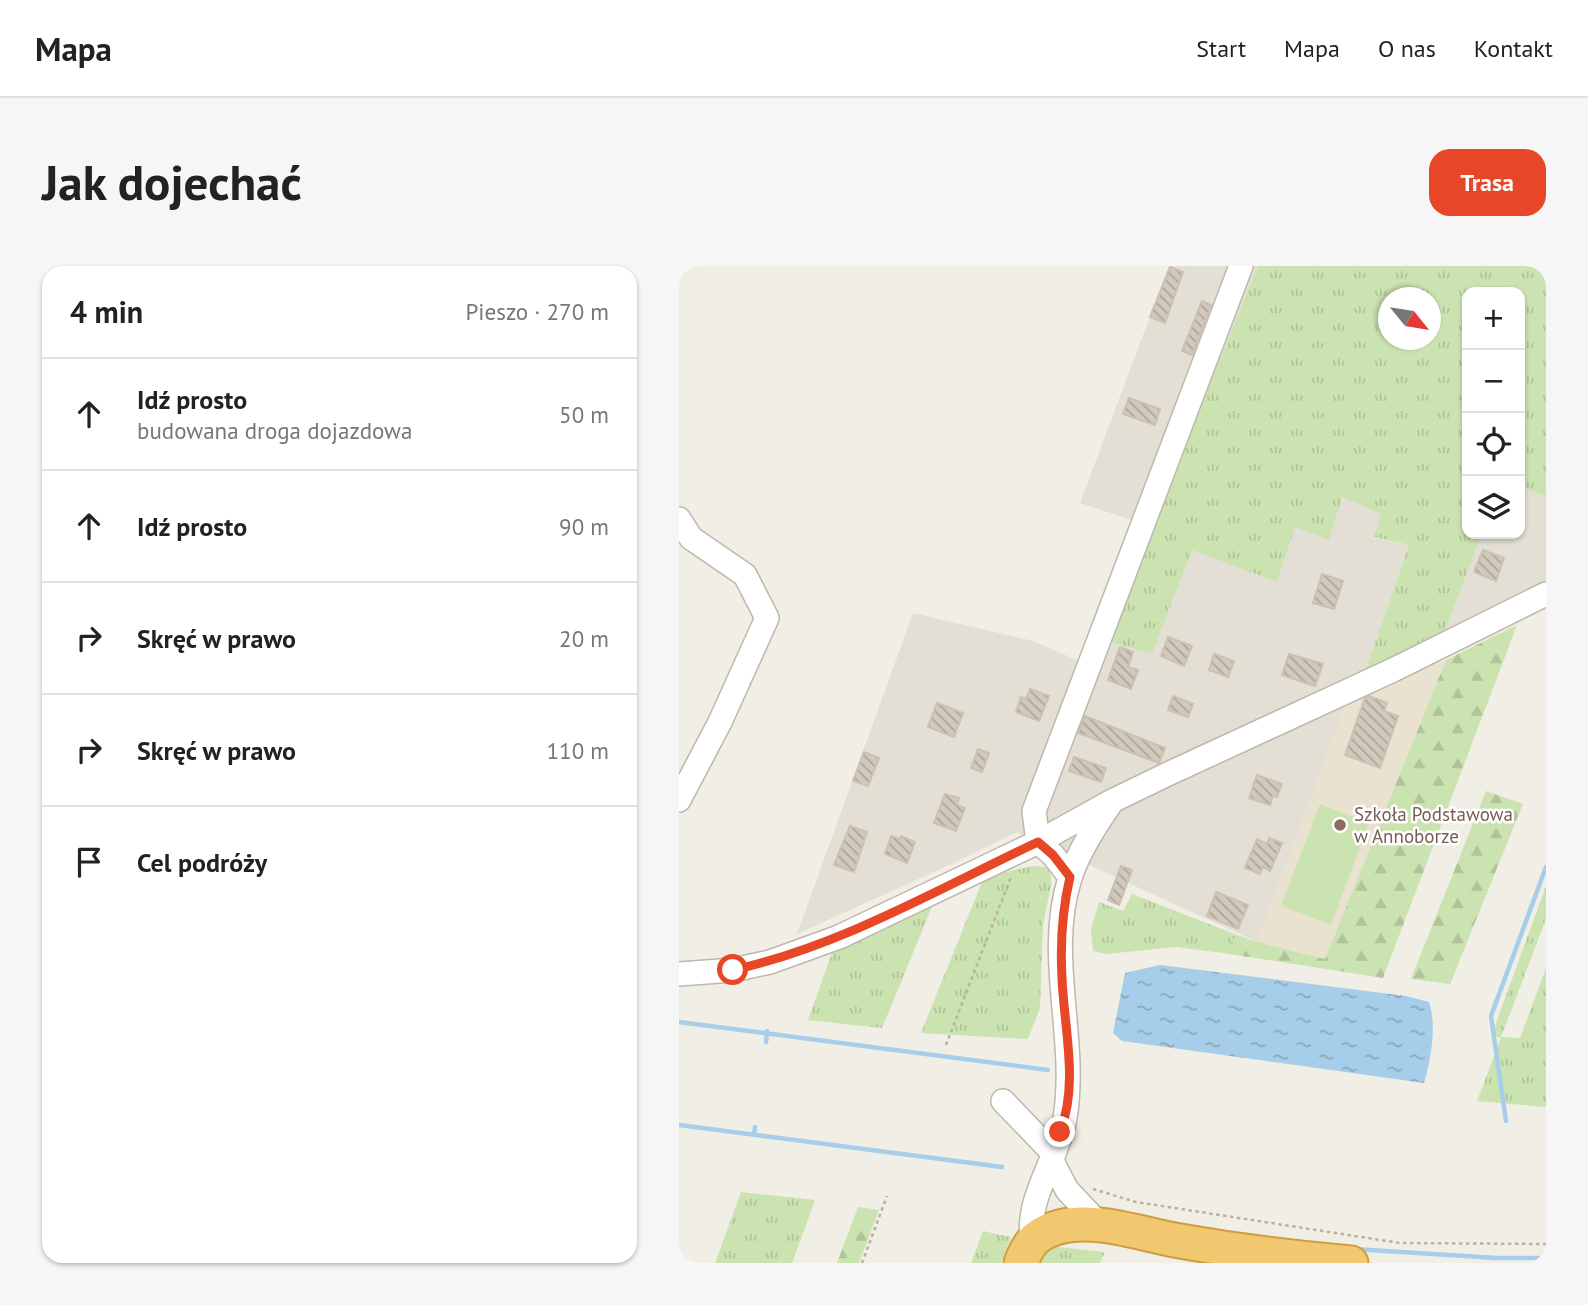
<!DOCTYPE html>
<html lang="pl">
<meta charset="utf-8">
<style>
body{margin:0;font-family:"PT Sans",sans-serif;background:#f6f6f6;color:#222}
.controls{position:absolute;right:21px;top:21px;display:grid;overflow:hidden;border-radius:14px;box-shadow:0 2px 5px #0004}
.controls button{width:63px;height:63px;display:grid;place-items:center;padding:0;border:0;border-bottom:2px solid #e0e0e0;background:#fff;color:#222;font:35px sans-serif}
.compass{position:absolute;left:699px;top:21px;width:63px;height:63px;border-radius:50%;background:#fff;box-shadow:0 2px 5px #0004;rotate:120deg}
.stop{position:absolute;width:21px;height:21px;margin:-16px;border:5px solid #e74727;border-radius:50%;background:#fff}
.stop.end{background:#e74727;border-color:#fff;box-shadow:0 2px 7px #0008}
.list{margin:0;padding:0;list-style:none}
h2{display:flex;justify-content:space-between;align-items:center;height:91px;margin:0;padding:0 28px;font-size:30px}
h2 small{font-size:23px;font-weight:400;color:#767676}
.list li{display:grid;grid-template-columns:46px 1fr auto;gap:21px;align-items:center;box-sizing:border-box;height:112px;padding:0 28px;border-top:2px solid #e0e0e0}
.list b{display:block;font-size:26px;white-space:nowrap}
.list p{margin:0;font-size:23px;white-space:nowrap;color:#767676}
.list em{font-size:23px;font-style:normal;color:#767676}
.icon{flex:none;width:38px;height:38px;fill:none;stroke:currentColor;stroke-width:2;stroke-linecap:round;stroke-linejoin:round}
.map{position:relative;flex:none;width:867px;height:997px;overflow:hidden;border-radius:21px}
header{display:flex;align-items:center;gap:42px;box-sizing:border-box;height:98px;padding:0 35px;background:#fff;border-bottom:2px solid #e0e0e0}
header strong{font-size:33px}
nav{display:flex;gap:38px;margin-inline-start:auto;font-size:24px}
.intro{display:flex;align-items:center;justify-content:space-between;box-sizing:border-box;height:168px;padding:0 42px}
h1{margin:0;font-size:49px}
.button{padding:18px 32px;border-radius:21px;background:#e74727;color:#fff;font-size:24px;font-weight:700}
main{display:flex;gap:42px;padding:0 42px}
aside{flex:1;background:#fff;border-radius:21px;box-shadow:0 2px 5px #0004}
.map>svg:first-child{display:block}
.residential{fill:#e4dfd4}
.education{fill:#e9e2d0}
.grass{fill:url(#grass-tufts);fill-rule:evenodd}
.forest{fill:url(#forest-firs)}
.park{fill:#cbe2b1}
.water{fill:url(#water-ripples)}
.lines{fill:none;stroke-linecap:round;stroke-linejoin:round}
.stream{stroke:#a6cde9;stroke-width:4.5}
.building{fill:url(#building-back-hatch);stroke:#ccc1b0;stroke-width:2}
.minor-casing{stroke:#beb8ac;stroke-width:26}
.highway-casing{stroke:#cf9d41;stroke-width:37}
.path{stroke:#bcb19b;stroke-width:2.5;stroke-dasharray:3.5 3.5;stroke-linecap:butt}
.minor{stroke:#fff;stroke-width:23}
.highway{stroke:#f1c870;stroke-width:33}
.route{stroke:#e74727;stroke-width:9}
.education-dot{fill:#8d6e63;stroke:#fff;stroke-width:2.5}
.labels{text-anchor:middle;stroke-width:5;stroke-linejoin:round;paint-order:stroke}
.education-label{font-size:19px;fill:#785e54;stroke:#fff;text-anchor:start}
</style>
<header>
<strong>Mapa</strong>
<nav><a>Start</a><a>Mapa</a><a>O nas</a><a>Kontakt</a></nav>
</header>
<div class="intro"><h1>Jak dojechać</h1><a class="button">Trasa</a></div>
<main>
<aside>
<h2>4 min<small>Pieszo · 270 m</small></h2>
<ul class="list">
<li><svg class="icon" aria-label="ahead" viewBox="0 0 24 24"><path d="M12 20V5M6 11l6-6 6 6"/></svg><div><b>Idź prosto</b><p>budowana droga dojazdowa</p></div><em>50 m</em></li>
<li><svg class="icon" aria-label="ahead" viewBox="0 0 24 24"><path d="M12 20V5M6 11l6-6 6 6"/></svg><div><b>Idź prosto</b></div><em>90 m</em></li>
<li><svg class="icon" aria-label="right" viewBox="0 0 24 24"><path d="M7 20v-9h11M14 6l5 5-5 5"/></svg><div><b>Skręć w prawo</b></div><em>20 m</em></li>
<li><svg class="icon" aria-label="right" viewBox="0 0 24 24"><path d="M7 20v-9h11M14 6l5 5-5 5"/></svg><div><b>Skręć w prawo</b></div><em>110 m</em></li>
<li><svg class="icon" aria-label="arrive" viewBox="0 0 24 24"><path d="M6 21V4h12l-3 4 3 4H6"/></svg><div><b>Cel podróży</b></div></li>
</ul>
</aside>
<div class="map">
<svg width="867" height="997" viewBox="0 0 867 997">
<defs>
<pattern id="grass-tufts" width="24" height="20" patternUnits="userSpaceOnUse" patternTransform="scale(1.75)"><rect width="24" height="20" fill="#cbe2b1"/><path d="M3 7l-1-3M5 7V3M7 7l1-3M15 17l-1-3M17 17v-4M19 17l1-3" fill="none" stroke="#b0c399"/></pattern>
<pattern id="forest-firs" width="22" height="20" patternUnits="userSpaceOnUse" patternTransform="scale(1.75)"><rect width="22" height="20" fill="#cbe2b1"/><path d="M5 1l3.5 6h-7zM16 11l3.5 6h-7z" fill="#b0c399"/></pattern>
<pattern id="water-ripples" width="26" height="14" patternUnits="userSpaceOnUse" patternTransform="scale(1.75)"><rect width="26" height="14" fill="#a6cde9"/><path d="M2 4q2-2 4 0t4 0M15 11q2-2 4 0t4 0" fill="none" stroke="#89a8be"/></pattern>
<pattern id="building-back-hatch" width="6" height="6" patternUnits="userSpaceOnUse" patternTransform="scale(1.75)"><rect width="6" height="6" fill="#d1c9bc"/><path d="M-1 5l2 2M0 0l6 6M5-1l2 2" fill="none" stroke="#aba59a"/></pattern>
</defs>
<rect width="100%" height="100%" fill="#f1eee5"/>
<path class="residential" d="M 490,0 L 604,0 L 616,261 L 663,231 L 702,248 L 695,272 L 730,279 L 687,403 L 666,442 L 578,676 L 338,566 L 275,597 L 118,668 L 234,347 L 354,375 L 400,395 L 456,255 L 401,237 Z
M 841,213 L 867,228 L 867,316 L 766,365 L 803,268 L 841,268 Z"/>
<path class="education" d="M 767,394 L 646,693 L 578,676 L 670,431 Z"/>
<path class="grass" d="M 579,0 L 867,0 L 867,230 L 841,220 L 841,26 L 788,26 L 788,268 L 803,268 L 766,365 L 687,403 L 730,279 L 695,271 L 702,248 L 663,231 L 650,274 L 616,261 L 598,316 L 513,284 L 473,387 L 427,375 ZM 710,32 L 752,32 L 752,74 L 710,74 Z
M 354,600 L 369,601 L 372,610 L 372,619 L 364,659 L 361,742 L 349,773 L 242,767 L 305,611 Z
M 867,620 L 867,653 L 822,771 L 841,772 L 867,702 L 867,841 L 798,835 L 822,772 L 814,769 L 818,754 Z
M 453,628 L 558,669 L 544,687 L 497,681 L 427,688 L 414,685 L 412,663 L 420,636 L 444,645 Z
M 255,636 L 203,762 L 129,754 L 154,684 Z
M 62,926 L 136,934 L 113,997 L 36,997 Z
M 304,965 L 332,971 L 322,997 L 292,997 Z
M 361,979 L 426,986 L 421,997 L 354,997 Z"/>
<path class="forest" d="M 838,359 L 704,712 L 544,687 L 558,669 L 578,676 L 646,693 L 767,394 Z
M 807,525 L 844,538 L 771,718 L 732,713 Z
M 179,941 L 200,944 L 180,997 L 158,997 Z"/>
<path class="park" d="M 641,538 L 690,557 L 652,659 L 602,640 Z"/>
<path class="water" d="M 481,699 L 727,730 L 750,736 C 758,760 752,793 745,817 L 443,775 L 434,767 L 446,707 Z"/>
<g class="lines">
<path class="stream" d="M 0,756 L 369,804
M 87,776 L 88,765
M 827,855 L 812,750 L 867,601
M 0,859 L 323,901
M 75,868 L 76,861
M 675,983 L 818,992 L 867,992"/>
</g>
<path class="building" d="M 491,1 L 504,6 L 486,57 L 471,51 Z
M 523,35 L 532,39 L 513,89 L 503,85 Z
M 450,132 L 481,143 L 476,159 L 444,148 Z
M 804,284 L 825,292 L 817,315 L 795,306 Z
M 643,308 L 664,315 L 655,343 L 634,337 Z
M 489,371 L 513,380 L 505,400 L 482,390 Z
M 441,381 L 454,386 L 449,401 L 459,404 L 452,423 L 429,414 Z
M 535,388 L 555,395 L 549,411 L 530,404 Z
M 610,388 L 644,398 L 636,420 L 603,409 Z
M 351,423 L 370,430 L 360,455 L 337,446 L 342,431 L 347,433 Z
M 494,430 L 514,438 L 509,451 L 489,444 Z
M 690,430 L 708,437 L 705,445 L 719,450 L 701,502 L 666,489 L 686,432 Z
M 258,437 L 284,447 L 275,471 L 249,461 Z
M 406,450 L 486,482 L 480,497 L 399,467 Z
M 299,483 L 310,487 L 303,506 L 292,502 Z
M 185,486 L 200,492 L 189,520 L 174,515 Z
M 395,491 L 427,502 L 422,516 L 390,505 Z
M 578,509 L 603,518 L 598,531 L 594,530 L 591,539 L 570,532 Z
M 266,528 L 280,532 L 278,539 L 286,542 L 277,565 L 255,557 Z
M 171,560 L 188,566 L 175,606 L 155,599 Z
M 212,570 L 221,573 L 222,570 L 236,576 L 228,597 L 206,588 Z
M 590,572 L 603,577 L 591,605 L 584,601 L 581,608 L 566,602 L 578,573 L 588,578 Z
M 442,600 L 453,604 L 440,639 L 429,634 Z
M 537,626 L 569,639 L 559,663 L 528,650 Z"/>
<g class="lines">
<defs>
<path id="minor" d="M 0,253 L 12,272 L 66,309 L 88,352 L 41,456 L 0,534
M 391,611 L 374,589 L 359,576 L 355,545 L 562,0
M 0,708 L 54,704 L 91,696 L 160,671 L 359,576 L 433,535 L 491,507 L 714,404 L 867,328
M 324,835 L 375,888
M 373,895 L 388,924 L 422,960
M 353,974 C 347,931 379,893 386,852 C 399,772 366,690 391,612 C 399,586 416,560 432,537"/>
<path id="highway" d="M 342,997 C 350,975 359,966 384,960 C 418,952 466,969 501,975 C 558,985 614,992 672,997"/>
</defs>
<use href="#minor" class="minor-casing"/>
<use href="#highway" class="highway-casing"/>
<path class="path" d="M 267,779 L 332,611
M 414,923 L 457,936 L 721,977 L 867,978
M 183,997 L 208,930"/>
<use href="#minor" class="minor"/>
<use href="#highway" class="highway"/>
</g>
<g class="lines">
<path class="route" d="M 54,704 C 162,680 259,623 359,576 L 374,589 L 391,611 C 383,645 381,677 383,712 C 385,762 400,818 381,866"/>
</g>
<circle class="education-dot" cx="661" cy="559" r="7"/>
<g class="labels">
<g class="education-label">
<text x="675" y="555">Szkoła Podstawowa<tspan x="675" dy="22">w Annoborze</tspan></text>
</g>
</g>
</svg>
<div class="controls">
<button>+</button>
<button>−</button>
<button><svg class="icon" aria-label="locate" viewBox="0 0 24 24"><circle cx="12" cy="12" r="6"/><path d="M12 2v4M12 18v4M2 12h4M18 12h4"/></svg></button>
<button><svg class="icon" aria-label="layers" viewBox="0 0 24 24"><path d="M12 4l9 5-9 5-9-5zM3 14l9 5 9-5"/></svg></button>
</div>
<svg class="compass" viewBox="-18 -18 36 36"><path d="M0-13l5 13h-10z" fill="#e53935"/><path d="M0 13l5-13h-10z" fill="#767676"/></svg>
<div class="stop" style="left:54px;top:704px"></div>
<div class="stop end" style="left:381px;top:866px"></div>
</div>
</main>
